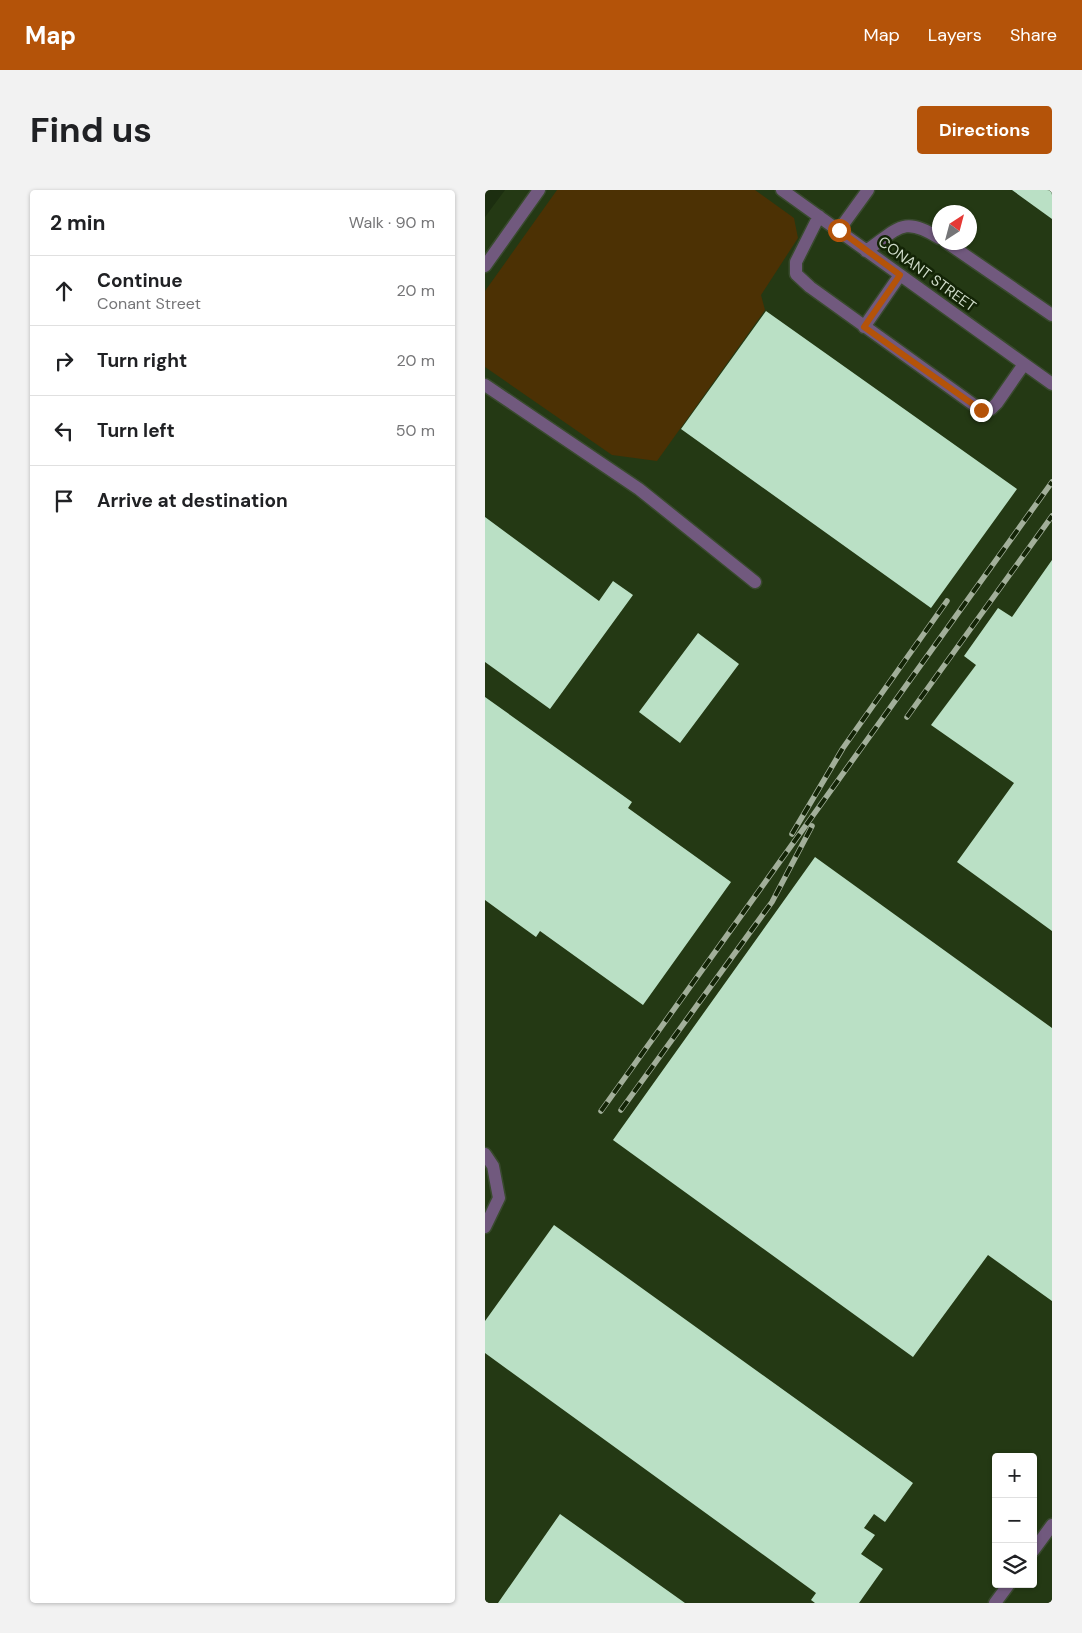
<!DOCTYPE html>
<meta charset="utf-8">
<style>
body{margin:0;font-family:"DM Sans",sans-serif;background:#f2f2f2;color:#202124}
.controls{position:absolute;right:15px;bottom:15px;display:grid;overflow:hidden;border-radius:5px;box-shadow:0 1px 4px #0004}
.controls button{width:45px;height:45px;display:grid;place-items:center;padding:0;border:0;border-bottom:1px solid #e0e0e0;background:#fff;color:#202124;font:25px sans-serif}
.compass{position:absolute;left:447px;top:15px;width:45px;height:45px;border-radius:50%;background:#fff;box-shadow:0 1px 4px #0004;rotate:36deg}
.stop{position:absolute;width:15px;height:15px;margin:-11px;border:4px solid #b45309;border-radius:50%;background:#fff}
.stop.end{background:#b45309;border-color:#fff;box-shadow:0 1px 5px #0008}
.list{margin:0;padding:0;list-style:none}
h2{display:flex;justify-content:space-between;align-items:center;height:65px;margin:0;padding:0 20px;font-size:21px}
h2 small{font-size:16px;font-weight:400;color:#757577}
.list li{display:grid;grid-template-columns:32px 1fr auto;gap:15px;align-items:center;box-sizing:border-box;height:70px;padding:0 20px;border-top:1px solid #e0e0e0}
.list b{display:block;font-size:19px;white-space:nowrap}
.list p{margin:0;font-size:16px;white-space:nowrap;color:#757577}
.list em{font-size:16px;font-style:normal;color:#757577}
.icon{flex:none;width:28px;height:28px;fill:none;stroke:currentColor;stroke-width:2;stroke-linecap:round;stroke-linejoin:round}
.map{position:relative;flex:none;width:567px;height:1413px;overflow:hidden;border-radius:5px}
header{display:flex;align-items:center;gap:30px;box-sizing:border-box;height:70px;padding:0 25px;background:#b45309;color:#fff}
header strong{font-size:24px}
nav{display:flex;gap:28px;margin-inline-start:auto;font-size:18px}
.intro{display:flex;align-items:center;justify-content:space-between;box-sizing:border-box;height:120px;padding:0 30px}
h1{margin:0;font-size:35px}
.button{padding:12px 22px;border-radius:5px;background:#b45309;color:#fff;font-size:18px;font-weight:700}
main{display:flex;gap:30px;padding:0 30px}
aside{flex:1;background:#fff;border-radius:5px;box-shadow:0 1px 4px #0004}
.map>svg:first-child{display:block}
.built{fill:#243914;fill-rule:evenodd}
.green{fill:#4c3104}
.building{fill:#bae0c5}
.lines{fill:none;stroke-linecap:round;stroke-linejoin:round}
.minor-casing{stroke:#394a2e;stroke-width:15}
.minor{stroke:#71597e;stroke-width:12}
.rail-casing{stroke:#a2af9a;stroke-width:5.5}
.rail{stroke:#132406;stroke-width:4;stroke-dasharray:11;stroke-linecap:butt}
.route{stroke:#b45309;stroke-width:6}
.labels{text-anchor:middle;stroke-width:5;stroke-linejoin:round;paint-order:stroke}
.street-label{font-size:15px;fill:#cfdbc9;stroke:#132406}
</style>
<header>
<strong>Map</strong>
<nav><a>Map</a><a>Layers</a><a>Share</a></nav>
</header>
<div class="intro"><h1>Find us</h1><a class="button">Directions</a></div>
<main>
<aside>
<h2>2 min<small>Walk · 90 m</small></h2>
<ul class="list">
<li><svg class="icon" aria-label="ahead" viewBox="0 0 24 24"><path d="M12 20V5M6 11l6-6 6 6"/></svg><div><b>Continue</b><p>Conant Street</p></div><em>20 m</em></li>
<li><svg class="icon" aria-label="right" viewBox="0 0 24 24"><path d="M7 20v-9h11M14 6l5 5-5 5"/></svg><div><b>Turn right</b></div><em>20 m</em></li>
<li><svg class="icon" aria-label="left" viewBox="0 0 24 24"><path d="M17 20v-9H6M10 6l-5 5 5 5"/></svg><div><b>Turn left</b></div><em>50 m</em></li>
<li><svg class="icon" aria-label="arrive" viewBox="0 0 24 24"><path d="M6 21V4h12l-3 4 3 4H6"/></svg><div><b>Arrive at destination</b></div></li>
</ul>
</aside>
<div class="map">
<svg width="567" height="1413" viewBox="0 0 567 1413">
<rect width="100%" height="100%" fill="#1c2e10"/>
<path class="built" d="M 20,0 L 567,0 L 567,1413 L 0,1413 L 0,27 ZM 454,22 L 484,22 L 484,52 L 454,52 ZM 511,1267 L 548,1267 L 548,1394 L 511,1394 Z"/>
<path class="green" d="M 72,0 L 270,0 L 309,28 L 313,48 L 276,105 L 280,120 L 172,271 L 127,265 L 0,177 L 0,101 Z"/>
<path class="building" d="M 527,0 L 567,0 L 567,29 Z
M 281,121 L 532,299 L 446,418 L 196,239 Z
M 0,327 L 114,411 L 128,391 L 148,405 L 65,519 L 0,472 Z
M 567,370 L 567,741 L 472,672 L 529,593 L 446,535 L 491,475 L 479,466 L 513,418 L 527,427 Z
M 213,443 L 254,474 L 195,553 L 154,522 Z
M 0,507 L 147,612 L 143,618 L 246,692 L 158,815 L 55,741 L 51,747 L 0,710 Z
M 330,667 L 567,838 L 567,1111 L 503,1065 L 428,1167 L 128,950 Z
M 69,1035 L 428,1293 L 400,1332 L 389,1324 L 379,1338 L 390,1345 L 376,1364 L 398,1379 L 374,1413 L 330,1413 L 326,1410 L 331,1403 L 0,1163 L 0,1131 Z
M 75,1324 L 200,1413 L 13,1413 Z"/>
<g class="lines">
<defs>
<path id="minor" d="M 297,0 L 567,194
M 334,26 L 311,72 L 311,84 L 325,97 L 496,220 L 506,219 L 512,213 L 539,174
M 354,40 L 383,0
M 461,52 L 567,125
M 381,61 C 413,39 418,25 454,48
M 0,76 L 54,0
M 379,137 L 415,85
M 0,195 L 154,299 L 270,392
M 0,964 L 8,976 L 14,1008 L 0,1037
M 548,1361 L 567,1335
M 510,1413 L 524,1394"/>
</defs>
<use href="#minor" class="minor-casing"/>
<use href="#minor" class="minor"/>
<defs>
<path id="rail" d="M 422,527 L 567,326
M 307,644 L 358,558 L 462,411
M 136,920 L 287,712 L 327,636
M 116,921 L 567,292"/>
</defs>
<use href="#rail" class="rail-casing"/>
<use href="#rail" class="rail"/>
</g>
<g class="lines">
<path class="route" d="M 354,40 L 415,85 L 379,137 L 496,220"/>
</g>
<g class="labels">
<g class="street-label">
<text transform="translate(442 84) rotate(36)" y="5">CONANT STREET</text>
</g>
</g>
</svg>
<div class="controls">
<button>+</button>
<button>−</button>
<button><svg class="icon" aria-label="layers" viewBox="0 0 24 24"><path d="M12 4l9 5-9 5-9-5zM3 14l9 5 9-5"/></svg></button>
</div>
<svg class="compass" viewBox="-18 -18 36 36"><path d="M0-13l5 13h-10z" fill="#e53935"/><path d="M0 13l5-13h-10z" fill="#757577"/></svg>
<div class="stop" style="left:354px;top:40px"></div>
<div class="stop end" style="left:496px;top:220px"></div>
</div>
</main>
